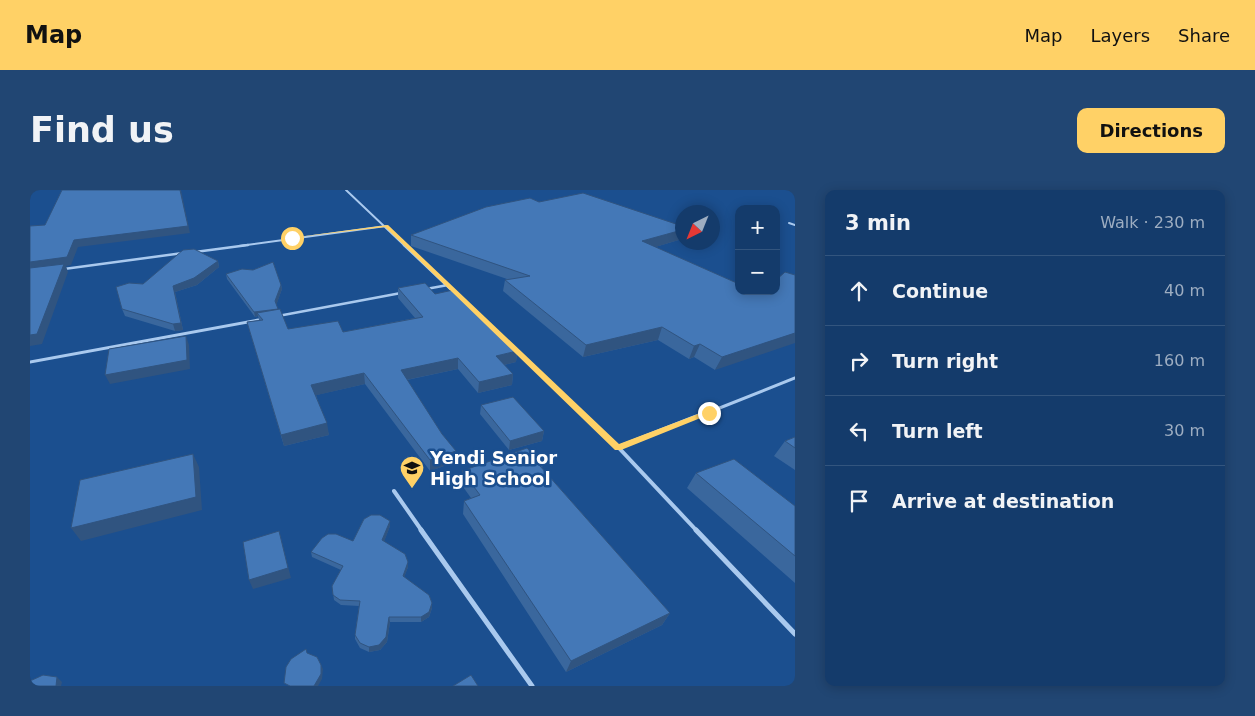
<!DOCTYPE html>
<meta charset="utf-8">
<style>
body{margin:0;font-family:"DejaVu Sans",sans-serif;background:#214673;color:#f1f3f6}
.controls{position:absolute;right:15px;top:15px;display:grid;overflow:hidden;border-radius:10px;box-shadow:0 2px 12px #0003}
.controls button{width:45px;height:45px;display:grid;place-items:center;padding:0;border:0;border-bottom:1px solid #33557e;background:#143b6b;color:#f1f3f6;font:25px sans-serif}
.compass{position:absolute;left:645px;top:15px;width:45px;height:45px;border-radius:50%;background:#143b6b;box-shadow:0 2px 12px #0003;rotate:223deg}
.stop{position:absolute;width:15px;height:15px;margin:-11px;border:4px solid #ffd166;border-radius:50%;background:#fff}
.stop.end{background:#ffd166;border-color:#fff;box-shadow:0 1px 5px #0008}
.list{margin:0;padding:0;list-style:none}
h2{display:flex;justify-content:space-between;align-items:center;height:65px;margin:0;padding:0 20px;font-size:21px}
h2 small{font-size:16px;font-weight:400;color:#9dadc1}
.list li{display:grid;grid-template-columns:32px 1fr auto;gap:15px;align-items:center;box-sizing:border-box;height:70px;padding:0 20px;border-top:1px solid #33557e}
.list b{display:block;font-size:19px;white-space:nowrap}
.list em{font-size:16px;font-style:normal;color:#9dadc1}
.icon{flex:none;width:28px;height:28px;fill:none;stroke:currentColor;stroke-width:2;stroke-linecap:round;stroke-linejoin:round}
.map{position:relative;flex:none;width:765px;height:496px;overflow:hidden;border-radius:10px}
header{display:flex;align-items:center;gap:30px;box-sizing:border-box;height:70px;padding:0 25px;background:#ffd166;color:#111}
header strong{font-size:24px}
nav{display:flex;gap:28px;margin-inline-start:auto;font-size:18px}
.intro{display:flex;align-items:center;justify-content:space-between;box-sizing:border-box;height:120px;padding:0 30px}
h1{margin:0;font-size:35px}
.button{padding:12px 22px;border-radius:10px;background:#ffd166;color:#111;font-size:18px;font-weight:700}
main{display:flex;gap:30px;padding:0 30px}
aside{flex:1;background:#143b6b;border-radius:10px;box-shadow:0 2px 12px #0003}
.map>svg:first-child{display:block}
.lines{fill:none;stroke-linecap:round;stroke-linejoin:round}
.lane-far4{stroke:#a9c9ee;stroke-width:2}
.lane-far3{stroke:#a9c9ee;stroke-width:2.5}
.lane-far2{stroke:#a9c9ee;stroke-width:3}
.lane-far1{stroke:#a9c9ee;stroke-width:4}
.lane{stroke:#a9c9ee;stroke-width:5}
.wall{fill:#3a679d}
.shaded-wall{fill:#305480}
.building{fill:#4478b7;stroke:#305480}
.route{fill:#ffd166}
.labels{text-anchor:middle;stroke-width:5;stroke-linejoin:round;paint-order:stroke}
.poi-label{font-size:18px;font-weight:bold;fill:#fff;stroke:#1b4f8f;text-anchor:start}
</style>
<header>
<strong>Map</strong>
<nav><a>Map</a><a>Layers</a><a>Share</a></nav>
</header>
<div class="intro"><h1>Find us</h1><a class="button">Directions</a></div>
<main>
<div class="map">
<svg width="765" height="496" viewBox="0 0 765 496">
<rect width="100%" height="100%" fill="#1b4f8f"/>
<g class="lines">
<path class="lane-far4" d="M 316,0 L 375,56
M 759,33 L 765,35
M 209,56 L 356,36"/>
<path class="lane-far3" d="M 374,55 L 451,128
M 165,62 L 218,55
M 34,79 L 153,63
M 396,99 L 418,95
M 248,126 L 371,103"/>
<path class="lane-far2" d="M 450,126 L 549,221
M 0,172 L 234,129
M 682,221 L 765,188"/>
<path class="lane-far1" d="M 548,219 L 588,257 L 667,341
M 588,257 L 685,219
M 364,301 L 392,341"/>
<path class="lane" d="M 391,340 L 502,496
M 666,340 L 765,444"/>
</g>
<path class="wall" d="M 509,12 L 652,36 L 652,49 L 625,57 L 732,104 L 685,180 L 664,167 L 659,169 L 628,150 L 553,167 L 473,101 L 475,90 L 477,89 L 381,56 L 381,45 Z
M 188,71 L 189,77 L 167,95 L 145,102 L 153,140 L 145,141 L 95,126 L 92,119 L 113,94 Z
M 196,84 L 251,95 L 252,99 L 246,115 L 258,139 L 313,142 L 385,128 L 368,108 L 368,98 L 405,104 L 487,161 L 486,172 L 474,175 L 483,184 L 482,195 L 448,203 L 428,179 L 377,190 L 425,272 L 400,281 L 335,194 L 286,205 L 299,245 L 254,256 L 217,132 L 229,130 L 228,126 L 225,127 L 197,89 Z
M 451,215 L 514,241 L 512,251 L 479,260 L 450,224 Z
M 765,247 L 765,280 L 744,266 L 755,251 Z
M 513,275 L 512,278 L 640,423 L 632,435 L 536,482 L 433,324 L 434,311 L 441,308 L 431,294 L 432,281 Z
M 666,283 L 765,316 L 765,393 L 657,298 Z
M 360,331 L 360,336 L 354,351 L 378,377 L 374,387 L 402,413 L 402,418 L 399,427 L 391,432 L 360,432 L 357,452 L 350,460 L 339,462 L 330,458 L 325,449 L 325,445 L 329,416 L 311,415 L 304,410 L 302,396 L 311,380 L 282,367 L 281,362 L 323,351 Z"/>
<path class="shaded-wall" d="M 151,0 L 160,43 L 48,57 L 41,75 L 36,76 L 38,82 L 12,154 L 0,156 L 0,72 L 44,50 Z
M 652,40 L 652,49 L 609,62 L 612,51 Z
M 188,71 L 189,77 L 167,95 L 145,102 L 153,140 L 145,141 L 143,134 L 143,96 Z
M 251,95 L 252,99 L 246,116 L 245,111 Z
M 248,119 L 227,123 L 228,126 L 225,127 L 224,122 Z
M 632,137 L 628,150 L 553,167 L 556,155 Z
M 765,143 L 765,153 L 685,180 L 692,167 Z
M 156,146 L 159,155 L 160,179 L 80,194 L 75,185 Z
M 670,154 L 664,167 L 659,169 L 664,156 Z
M 487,161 L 486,172 L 465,177 L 466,166 Z
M 428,168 L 428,179 L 371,191 L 371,180 Z
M 334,183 L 335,194 L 283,206 L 281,195 Z
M 483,184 L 482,195 L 448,203 L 449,192 Z
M 297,233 L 299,245 L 254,256 L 251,245 Z
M 514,241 L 512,251 L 479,260 L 480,251 Z
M 426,261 L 425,272 L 400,281 L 400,270 Z
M 163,264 L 169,277 L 172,320 L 51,351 L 41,338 Z
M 360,331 L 360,336 L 353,355 L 352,350 Z
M 249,341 L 261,388 L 223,399 L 219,390 Z
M 378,372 L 378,377 L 373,391 L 373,386 Z
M 402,413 L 402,418 L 399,427 L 391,432 L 391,427 Z
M 640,423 L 632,435 L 536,482 L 541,471 Z
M 359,427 L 360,432 L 357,452 L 350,460 L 339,462 L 339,457 Z
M 291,475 L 293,479 L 292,489 L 288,496 L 284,496 Z
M 27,487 L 32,492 L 31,496 L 26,496 Z"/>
<path class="building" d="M 32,0 L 150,0 L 158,36 L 44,50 L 37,67 L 0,72 L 0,36 L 15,35 Z
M 553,3 L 652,36 L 652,40 L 612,51 L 709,94 L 709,101 L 725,101 L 732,104 L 735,101 L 746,101 L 746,90 L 755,82 L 765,85 L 765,143 L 692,167 L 670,154 L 664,156 L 632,137 L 556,155 L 475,90 L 500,86 L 381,45 L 456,17 L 500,8 L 509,12 Z
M 164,59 L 188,71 L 164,88 L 143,96 L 151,133 L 143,134 L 92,119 L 86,97 L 99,93 L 113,94 L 153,60 Z
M 243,72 L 251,95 L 245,111 L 248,119 L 224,122 L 196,84 L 212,79 L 223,80 Z
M 34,74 L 7,144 L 0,145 L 0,78 Z
M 395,93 L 405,104 L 423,100 L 487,161 L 466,166 L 483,184 L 449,192 L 428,168 L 371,180 L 412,244 L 426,261 L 400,270 L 334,183 L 281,195 L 297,233 L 251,245 L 217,132 L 233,130 L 227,123 L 250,119 L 258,139 L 308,131 L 313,142 L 393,127 L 368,98 Z
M 156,146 L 157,170 L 75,185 L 79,159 Z
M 483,207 L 514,241 L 480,251 L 451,215 Z
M 765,247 L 765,258 L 755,251 Z
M 497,258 L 513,275 L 510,276 L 640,423 L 541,471 L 434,311 L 450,305 L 432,281 Z
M 163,264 L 166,307 L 41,338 L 50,290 Z
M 704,269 L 765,316 L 765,366 L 666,283 Z
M 341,325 L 350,325 L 360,331 L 352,350 L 375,364 L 378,372 L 373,386 L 399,405 L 402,413 L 399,422 L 391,427 L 359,427 L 356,447 L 349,455 L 339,457 L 330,453 L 325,445 L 330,411 L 310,410 L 303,405 L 302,396 L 313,376 L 281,362 L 292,348 L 298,344 L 306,344 L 323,351 L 334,329 Z
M 249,341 L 258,378 L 219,390 L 213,352 Z
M 276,459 L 277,463 L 287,467 L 291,475 L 291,484 L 284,496 L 260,496 L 254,493 L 256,477 L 261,469 Z
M 13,485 L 27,487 L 26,496 L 0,496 L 0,491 Z
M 441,485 L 448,496 L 423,496 Z"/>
<path class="route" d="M 358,35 L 589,254 L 676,221 L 683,223 L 591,260 L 585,260 L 355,37 L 260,48 Z"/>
<defs>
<symbol id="school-pin" viewBox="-11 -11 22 30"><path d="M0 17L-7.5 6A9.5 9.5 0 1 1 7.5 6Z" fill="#ffd166" stroke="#1b4f8f"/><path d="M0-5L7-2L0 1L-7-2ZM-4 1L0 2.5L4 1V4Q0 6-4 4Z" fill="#111"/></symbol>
</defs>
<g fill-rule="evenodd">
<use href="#school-pin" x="368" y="264" width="28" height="38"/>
</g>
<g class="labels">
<g class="poi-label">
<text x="400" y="274">Yendi Senior<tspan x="400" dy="21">High School</tspan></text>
</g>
</g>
</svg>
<div class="controls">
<button>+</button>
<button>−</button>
</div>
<svg class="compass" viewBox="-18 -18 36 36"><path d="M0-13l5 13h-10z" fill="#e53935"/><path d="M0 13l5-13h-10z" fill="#9dadc1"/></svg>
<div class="stop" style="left:262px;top:48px"></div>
<div class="stop end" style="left:679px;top:223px"></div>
</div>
<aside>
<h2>3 min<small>Walk · 230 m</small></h2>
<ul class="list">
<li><svg class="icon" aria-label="ahead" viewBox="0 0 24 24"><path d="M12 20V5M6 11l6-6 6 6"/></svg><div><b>Continue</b></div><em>40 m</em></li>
<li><svg class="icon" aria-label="right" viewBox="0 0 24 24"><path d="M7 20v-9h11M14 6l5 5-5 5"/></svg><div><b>Turn right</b></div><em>160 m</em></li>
<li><svg class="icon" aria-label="left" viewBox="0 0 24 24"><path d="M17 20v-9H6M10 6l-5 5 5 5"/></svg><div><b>Turn left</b></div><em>30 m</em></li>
<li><svg class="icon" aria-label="arrive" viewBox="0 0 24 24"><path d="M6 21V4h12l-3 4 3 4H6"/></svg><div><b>Arrive at destination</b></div></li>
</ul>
</aside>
</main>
